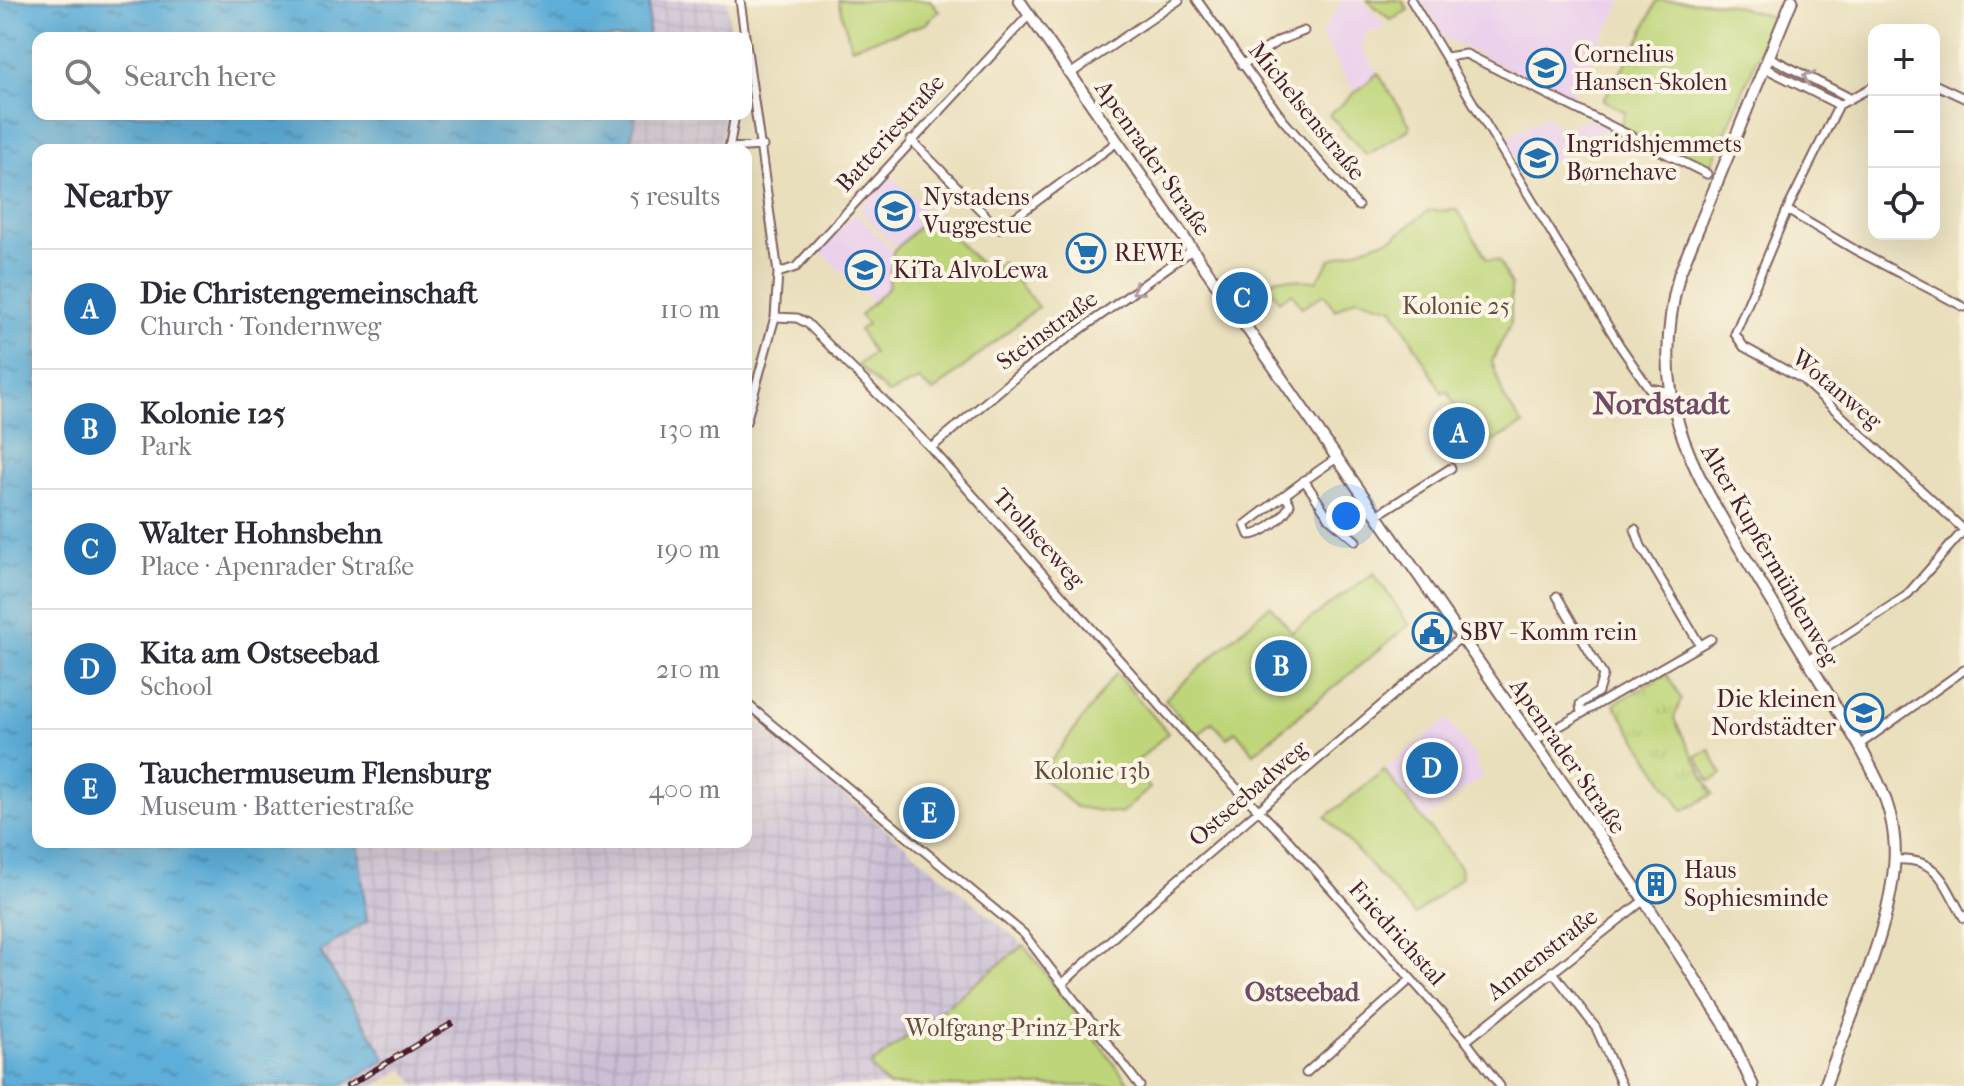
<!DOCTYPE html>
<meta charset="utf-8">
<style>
body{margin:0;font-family:"IM FELL French Canon",serif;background:#f7f7f7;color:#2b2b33}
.controls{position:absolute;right:24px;top:24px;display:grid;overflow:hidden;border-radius:16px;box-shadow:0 8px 32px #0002}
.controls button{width:72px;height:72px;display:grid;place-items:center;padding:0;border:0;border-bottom:2px solid #e1e1e2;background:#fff;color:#2b2b33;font:40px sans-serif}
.you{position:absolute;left:1346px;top:516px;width:28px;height:28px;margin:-20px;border:6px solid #fff;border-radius:50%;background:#1a73e8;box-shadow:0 0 0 12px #1a73e833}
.badge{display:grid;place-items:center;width:52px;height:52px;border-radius:50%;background:#1f6fb2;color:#fff;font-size:26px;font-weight:700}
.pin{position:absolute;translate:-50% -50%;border:4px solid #fff;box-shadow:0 2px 8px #0006}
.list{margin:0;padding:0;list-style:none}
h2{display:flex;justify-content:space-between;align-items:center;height:104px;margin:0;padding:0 32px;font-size:34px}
h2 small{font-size:26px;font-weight:400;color:#7c7c81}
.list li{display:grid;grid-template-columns:52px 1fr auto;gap:24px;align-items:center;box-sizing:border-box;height:120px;padding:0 32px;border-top:2px solid #e1e1e2}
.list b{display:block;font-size:30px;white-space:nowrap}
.list p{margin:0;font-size:26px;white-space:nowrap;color:#7c7c81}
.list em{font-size:26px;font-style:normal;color:#7c7c81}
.icon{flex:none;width:44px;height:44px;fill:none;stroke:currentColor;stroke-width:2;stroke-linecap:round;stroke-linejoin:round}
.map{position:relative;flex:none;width:1964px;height:1086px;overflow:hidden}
.search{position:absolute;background:#fff;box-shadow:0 8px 32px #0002;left:32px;top:32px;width:720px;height:88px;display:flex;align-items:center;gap:20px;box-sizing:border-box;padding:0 28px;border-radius:16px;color:#7c7c81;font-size:30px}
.panel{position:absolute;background:#fff;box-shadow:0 8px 32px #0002;left:32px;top:144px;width:720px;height:704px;border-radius:16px}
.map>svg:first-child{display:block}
.built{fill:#ebd1eb}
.industrial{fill:url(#industrial-grid)}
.grass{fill:url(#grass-tufts);stroke:#847a52;stroke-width:2}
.green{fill:#bed579;stroke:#847a52;stroke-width:2}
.water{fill:url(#water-ripples);stroke:#546682;stroke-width:2}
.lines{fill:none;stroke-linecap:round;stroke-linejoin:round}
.street-casing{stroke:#82625e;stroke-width:11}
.secondary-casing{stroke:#82625e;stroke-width:14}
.street{stroke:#fff;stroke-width:7}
.secondary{stroke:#fff;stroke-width:10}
.rail-casing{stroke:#4a1f2b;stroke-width:6}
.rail{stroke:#fcf5e5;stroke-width:3;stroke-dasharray:9;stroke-linecap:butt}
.oneway{stroke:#ae9aa0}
.labels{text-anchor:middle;stroke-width:8;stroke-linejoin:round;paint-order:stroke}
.poi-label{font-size:24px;fill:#4a1f2b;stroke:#fcf5e5;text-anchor:start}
.street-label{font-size:24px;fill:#4a1f2b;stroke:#fcf5e5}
.park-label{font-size:24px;fill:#674c3e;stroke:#fcf5e5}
.neighbourhood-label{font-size:26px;font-weight:bold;fill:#6f4b67;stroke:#fcf5e5}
.district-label{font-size:32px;font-weight:bold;fill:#6f4b67;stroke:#fcf5e5}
</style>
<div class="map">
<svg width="1964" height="1086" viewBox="0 0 1964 1086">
<defs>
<pattern id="industrial-grid" width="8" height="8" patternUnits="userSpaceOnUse" patternTransform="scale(2)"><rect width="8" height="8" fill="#cbbfd5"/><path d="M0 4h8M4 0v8" fill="none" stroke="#b0a4b7"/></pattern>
<pattern id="grass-tufts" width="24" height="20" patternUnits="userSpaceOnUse" patternTransform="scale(2)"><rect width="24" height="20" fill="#bed579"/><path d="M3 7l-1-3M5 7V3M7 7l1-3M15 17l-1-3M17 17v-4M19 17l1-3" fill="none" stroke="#a5b669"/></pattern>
<pattern id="water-ripples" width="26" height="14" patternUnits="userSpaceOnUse" patternTransform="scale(2)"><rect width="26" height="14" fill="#5daed8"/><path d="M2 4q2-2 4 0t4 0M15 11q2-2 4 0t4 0" fill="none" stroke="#4f8daf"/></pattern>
</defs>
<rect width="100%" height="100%" fill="#fcf5e5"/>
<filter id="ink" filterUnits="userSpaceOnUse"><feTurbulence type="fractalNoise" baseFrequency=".0125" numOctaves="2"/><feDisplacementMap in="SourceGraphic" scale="16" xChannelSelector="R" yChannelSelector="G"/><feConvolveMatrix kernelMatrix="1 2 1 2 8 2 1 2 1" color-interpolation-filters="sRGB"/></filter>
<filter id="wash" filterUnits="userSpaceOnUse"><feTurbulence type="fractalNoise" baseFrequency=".006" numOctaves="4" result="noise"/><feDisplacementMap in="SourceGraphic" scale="32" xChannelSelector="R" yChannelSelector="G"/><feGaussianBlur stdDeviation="1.8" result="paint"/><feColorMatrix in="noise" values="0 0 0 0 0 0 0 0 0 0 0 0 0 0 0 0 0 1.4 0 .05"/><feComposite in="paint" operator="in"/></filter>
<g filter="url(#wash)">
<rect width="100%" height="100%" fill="#e9dfbc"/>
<path class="built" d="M 1362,0 L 1386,26 L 1364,36 L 1363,50 L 1378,73 L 1354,92 L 1321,35 L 1341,1 Z
M 1420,0 L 1623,0 L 1570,99 L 1441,36 Z
M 1548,115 L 1560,133 L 1587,118 L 1608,129 L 1528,178 L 1504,139 Z
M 890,175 L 931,214 L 897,248 L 859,209 Z
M 856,213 L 893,252 L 888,288 L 873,302 L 820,251 Z
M 1447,719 L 1479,762 L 1475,765 L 1483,776 L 1424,821 L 1384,770 Z"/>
<path class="industrial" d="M 650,0 L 727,0 L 730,38 L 648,38 Z
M 636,114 L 724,114 L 719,150 L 630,150 Z
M 746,712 L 1024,945 L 870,1065 L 888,1086 L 416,1086 L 404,1069 L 375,1086 L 341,1086 L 385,1059 L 320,951 L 367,921 L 358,842 L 746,842 Z"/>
<path class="grass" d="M 1667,674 L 1681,699 L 1674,719 L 1713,794 L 1683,811 L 1614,704 Z"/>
<path class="green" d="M 838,0 L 930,0 L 939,11 L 925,24 L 851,47 Z
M 1367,0 L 1402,0 L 1408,10 L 1391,20 Z
M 1657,0 L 1725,3 L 1774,18 L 1709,171 L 1620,126 L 1625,112 L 1603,100 L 1637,45 Z
M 1378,73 L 1410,125 L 1409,129 L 1367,155 L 1329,115 Z
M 1458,210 L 1487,259 L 1499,261 L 1511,285 L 1511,323 L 1492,361 L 1504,398 L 1523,425 L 1476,451 L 1448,391 L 1443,394 L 1393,308 L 1357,298 L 1335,310 L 1324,294 L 1302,308 L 1292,293 L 1279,301 L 1268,285 L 1276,278 L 1316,281 L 1331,259 L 1394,237 L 1428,211 Z
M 931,214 L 988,272 L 1002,262 L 1038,307 L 933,392 L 919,380 L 888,394 L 858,365 L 873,353 L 859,330 L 867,324 L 860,315 L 888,288 L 893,252 Z
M 1374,573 L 1409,625 L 1254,753 L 1235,731 L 1227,738 L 1212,722 L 1197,736 L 1165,699 L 1270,605 L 1292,632 Z
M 1116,673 L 1168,733 L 1131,767 L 1150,788 L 1121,814 L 1076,807 L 1040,776 Z
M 1709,749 L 1722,774 L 1710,781 L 1696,756 Z
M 1384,770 L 1460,867 L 1461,877 L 1415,915 L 1326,817 Z
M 1024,945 L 1131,1086 L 888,1086 L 870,1066 Z"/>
<path class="water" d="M 0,0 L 650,0 L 648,38 L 38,38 L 38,114 L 636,114 L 629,150 L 38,150 L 38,842 L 358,842 L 367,921 L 320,951 L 386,1059 L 341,1086 L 0,1086 Z"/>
</g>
<g filter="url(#ink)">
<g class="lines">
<defs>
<path id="street" d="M 740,0 L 778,273 L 775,317 L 746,422
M 1197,0 L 1283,120 L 1358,206
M 1411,0 L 1620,346 L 1649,388 L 1671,392
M 1446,57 L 1466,54 L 1707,174
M 1769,57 L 1848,97
M 1242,65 L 1278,41 L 1304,31
M 1765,68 L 1839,105
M 1070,74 L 1179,0
M 1934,84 L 1964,98
M 911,140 L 999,229 L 1117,142
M 729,148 L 763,146
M 729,150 L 735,114
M 1787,210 L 1857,251 L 1964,307
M 778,273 L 796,267 L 806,256 L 1029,15
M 775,317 L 797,318 L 807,323 L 931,448 L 1204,755 L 1289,841 L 1466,1041 L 1500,1086
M 931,448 L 1024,370 L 1192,250
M 1304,480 L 1330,519 L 1356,541
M 1285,495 L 1290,504 C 1285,517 1262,535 1249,535 L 1245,525 C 1275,502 1305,479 1337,458
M 1377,515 L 1451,468
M 1635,529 L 1641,546 L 1700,645
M 1557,596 L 1603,675 L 1598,692 L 1580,704 L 1581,714
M 1808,660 L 1906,596 L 1964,530 L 1802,379 L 1744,347 L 1735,334 L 1787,210 L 1839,105 L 1874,86
M 746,703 L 1024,934 L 1140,1086
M 1534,741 L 1711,639
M 1859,745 L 1964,670
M 1895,860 C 1940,857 1944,885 1964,918
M 1552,971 L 1596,1028 L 1622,1086
M 1063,983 L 1170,886 L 1461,637
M 1466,1041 L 1644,900
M 1306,1073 L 1411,979"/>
<path id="secondary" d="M 1019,0 L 1644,900 L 1725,1025 L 1753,1086
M 1792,0 L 1679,275 C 1647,402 1691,467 1754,572 C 1789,630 1824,687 1859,745 C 1875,774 1891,803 1894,837 C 1902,905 1849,1019 1825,1086"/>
</defs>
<use href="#street" class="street-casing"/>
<use href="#secondary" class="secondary-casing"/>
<use href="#street" class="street"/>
<use href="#secondary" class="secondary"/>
<defs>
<path id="rail" d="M 348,1086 L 451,1024"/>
</defs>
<use href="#rail" class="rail-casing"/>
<use href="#rail" class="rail"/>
</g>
<defs><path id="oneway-chevron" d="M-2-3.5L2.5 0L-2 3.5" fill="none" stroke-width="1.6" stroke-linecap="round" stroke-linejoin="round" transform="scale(2)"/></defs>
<g class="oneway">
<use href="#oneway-chevron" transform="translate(1808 77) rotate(-153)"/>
<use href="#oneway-chevron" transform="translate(1137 290) rotate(144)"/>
</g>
</g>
<defs>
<symbol id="school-ring" viewBox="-11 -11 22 22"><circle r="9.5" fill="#fcf5e5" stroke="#1f6fb2" stroke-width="1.5"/><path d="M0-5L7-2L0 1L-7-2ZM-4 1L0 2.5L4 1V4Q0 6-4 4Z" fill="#1f6fb2"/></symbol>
<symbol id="supermarket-ring" viewBox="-11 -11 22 22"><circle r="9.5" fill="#fcf5e5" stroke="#1f6fb2" stroke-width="1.5"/><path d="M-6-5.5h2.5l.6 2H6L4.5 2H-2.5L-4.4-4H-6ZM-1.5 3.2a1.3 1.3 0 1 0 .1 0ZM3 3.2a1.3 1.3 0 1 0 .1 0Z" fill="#1f6fb2"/></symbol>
<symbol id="civic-ring" viewBox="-11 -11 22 22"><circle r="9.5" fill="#fcf5e5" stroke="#1f6fb2" stroke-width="1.5"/><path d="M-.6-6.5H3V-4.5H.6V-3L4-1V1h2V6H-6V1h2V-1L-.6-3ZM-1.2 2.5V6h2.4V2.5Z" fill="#1f6fb2"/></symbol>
<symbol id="building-ring" viewBox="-11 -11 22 22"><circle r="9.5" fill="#fcf5e5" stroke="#1f6fb2" stroke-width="1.5"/><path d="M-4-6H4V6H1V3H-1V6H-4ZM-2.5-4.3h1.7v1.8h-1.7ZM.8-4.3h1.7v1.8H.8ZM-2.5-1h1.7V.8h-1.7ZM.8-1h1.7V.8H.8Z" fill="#1f6fb2"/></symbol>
</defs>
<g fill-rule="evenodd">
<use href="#school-ring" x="1524" y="46" width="44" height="44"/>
<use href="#school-ring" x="1516" y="136" width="44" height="44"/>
<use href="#school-ring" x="873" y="189" width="44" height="44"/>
<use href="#supermarket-ring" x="1064" y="231" width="44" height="44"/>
<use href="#school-ring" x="843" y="248" width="44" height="44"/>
<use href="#civic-ring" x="1410" y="610" width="44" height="44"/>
<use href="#school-ring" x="1842" y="691" width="44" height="44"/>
<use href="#building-ring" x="1634" y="862" width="44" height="44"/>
</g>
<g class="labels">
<g class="poi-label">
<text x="1574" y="62">Cornelius<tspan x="1574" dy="28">Hansen-Skolen</tspan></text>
<text x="1566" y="152">Ingridshjemmets<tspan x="1566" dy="28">Børnehave</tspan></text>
<text x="923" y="205">Nystadens<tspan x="923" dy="28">Vuggestue</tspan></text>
<text x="1114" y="261">REWE</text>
<text x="893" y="278">KiTa AlvoLewa</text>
<text x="1460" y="640">SBV - Komm rein</text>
<text x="1836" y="707" text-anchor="end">Die kleinen<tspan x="1836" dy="28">Nordstädter</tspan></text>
<text x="1684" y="878">Haus<tspan x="1684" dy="28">Sophiesminde</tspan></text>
</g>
<g class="street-label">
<text transform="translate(1307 111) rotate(51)" y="8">Michelsenstraße</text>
<text transform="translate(890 133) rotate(-48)" y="8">Batteriestraße</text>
<text transform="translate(1153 158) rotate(55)" y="8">Apenrader Straße</text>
<text transform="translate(1047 330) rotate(-36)" y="8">Steinstraße</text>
<text transform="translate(1837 389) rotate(40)" y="8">Wotanweg</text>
<text transform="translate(1039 538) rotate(48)" y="8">Trollseeweg</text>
<text transform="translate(1770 555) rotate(60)" y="8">Alter Kupfermühlenweg</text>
<text transform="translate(1568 756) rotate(55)" y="8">Apenrader Straße</text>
<text transform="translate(1248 793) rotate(-41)" y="8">Ostseebadweg</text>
<text transform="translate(1397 933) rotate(48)" y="8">Friedrichstal</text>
<text transform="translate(1542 954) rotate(-38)" y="8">Annenstraße</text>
</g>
<g class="park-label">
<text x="1456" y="314">Kolonie 25</text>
<text x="1092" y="779">Kolonie 13b</text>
<text x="1013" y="1036">Wolfgang-Prinz-Park</text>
</g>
<g class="neighbourhood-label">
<text x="1302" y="1001">Ostseebad</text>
</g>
<g class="district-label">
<text x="1661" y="414">Nordstadt</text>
</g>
</g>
</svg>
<div class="controls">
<button>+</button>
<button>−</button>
<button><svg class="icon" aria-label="locate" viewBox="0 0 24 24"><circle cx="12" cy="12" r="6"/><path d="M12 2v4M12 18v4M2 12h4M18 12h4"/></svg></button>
</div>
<div class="you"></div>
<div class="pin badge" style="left:1459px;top:433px">A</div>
<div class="pin badge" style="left:1281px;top:666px">B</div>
<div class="pin badge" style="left:1242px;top:298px">C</div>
<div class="pin badge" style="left:1432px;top:768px">D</div>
<div class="pin badge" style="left:929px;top:813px">E</div>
<div class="search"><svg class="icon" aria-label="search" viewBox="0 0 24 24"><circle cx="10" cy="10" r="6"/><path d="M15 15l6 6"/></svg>Search here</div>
<section class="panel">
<h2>Nearby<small>5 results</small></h2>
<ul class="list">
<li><span class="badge">A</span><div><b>Die Christengemeinschaft</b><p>Church · Tondernweg</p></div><em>110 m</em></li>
<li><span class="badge">B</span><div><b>Kolonie 125</b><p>Park</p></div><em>130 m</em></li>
<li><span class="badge">C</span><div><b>Walter Hohnsbehn</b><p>Place · Apenrader Straße</p></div><em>190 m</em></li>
<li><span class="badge">D</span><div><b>Kita am Ostseebad</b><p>School</p></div><em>210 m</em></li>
<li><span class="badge">E</span><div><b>Tauchermuseum Flensburg</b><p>Museum · Batteriestraße</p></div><em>400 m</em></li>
</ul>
</section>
</div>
